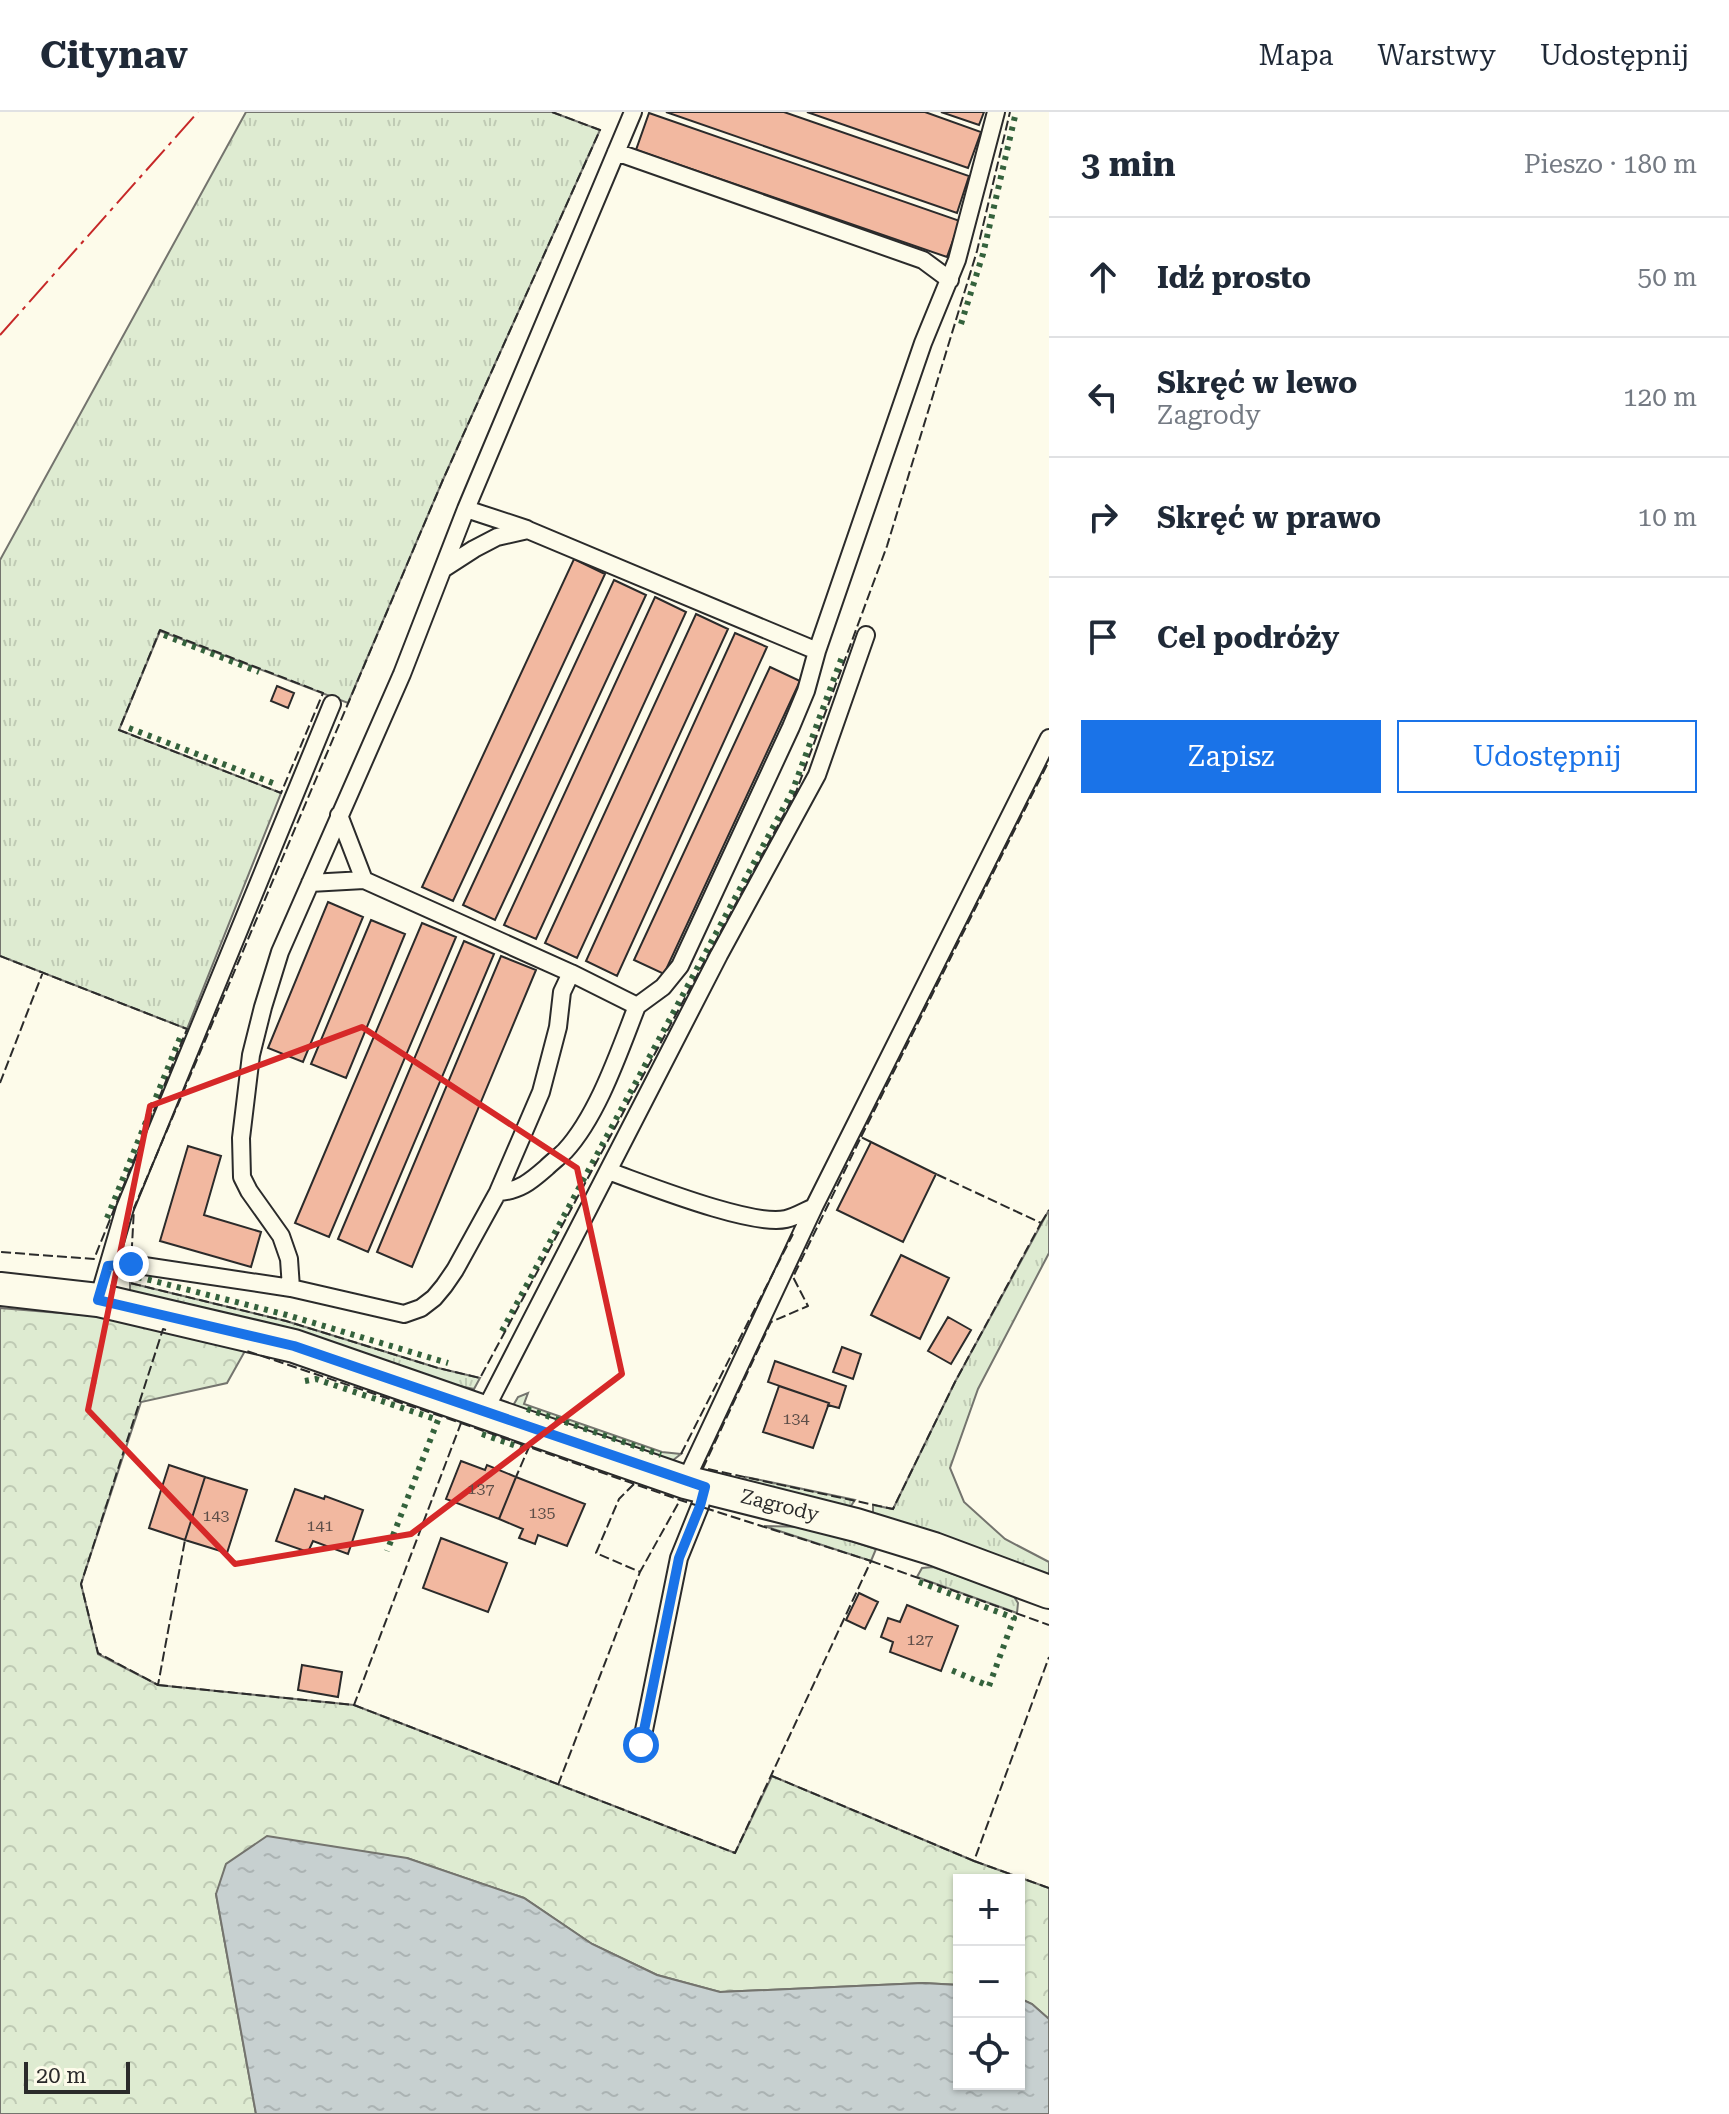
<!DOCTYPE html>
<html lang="pl">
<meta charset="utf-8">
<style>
body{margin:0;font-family:"Roboto Serif",serif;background:#f2f2f3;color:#1f2937}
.controls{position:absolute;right:24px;bottom:24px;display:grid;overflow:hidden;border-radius:0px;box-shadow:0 2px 6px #0004}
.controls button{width:72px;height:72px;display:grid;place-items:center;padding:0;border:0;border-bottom:2px solid #e0e1e3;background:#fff;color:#1f2937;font:40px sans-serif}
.scale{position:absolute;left:24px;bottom:20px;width:106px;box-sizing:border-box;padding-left:8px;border:4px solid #2b2b2b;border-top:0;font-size:22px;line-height:28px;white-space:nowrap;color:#2b2b2b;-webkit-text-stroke:6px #fdfbea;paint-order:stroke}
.stop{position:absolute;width:24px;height:24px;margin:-18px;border:6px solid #1a73e8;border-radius:50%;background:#fff}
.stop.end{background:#1a73e8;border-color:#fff;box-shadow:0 2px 8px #0008}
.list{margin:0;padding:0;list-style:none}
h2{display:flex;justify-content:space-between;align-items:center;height:104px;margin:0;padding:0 32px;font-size:34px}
h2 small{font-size:26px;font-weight:400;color:#747a83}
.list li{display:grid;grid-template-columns:52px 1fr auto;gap:24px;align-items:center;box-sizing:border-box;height:120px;padding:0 32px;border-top:2px solid #e0e1e3}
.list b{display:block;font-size:30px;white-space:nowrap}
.list p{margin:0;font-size:26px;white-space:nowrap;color:#747a83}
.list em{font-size:26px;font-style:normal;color:#747a83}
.actions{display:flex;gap:16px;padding:24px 32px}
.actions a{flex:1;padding:18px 0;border:2px solid #1a73e8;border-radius:0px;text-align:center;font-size:28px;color:#1a73e8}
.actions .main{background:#1a73e8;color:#fff}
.icon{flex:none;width:44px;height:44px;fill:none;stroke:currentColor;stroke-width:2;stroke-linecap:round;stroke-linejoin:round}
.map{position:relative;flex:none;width:1049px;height:2002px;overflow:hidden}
header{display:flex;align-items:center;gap:48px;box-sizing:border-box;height:112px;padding:0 40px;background:#fff;border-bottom:2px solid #e0e1e3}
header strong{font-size:38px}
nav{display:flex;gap:44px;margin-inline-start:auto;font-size:28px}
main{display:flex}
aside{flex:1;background:#fff}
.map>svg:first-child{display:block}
.grass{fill:url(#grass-tufts);stroke:#74746e;stroke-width:2}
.forest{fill:url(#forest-crowns);stroke:#74746e;stroke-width:2}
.water{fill:url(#water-ripples);stroke:#74746e;stroke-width:2}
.building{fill:#f2b8a0;stroke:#2b2b2b;stroke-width:2}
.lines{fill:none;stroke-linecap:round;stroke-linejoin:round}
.lane-casing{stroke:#2b2b2b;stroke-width:20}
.street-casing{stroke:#2b2b2b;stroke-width:36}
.lane{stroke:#fdfbea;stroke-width:16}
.street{stroke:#fdfbea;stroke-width:32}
.hedge{stroke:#34623c;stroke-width:6;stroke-dasharray:4 6;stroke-linecap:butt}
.fence{stroke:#2b2b2b;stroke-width:2;stroke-dasharray:10 4;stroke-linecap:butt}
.power{stroke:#c62828;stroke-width:2;stroke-dasharray:28 6 4 6;stroke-linecap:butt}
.route{stroke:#1a73e8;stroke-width:10}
.marked{fill:none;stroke:#d62828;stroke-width:6;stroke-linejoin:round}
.labels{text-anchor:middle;stroke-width:6;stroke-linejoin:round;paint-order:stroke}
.number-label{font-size:16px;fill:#5d4e48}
.street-label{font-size:20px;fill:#2b2b2b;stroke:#fdfbea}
</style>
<header>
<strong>Citynav</strong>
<nav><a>Mapa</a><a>Warstwy</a><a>Udostępnij</a></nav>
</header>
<main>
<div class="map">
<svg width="1049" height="2002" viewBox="0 0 1049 2002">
<defs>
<pattern id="grass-tufts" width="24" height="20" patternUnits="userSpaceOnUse" patternTransform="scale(2)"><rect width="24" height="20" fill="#deebd1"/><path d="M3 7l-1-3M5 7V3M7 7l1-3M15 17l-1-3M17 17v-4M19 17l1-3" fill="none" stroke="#bfcab4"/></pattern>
<pattern id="forest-crowns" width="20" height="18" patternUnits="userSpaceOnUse" patternTransform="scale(2)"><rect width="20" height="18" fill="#deebd1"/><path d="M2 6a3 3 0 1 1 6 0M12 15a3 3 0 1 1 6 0" fill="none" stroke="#bfcab4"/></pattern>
<pattern id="water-ripples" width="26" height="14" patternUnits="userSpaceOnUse" patternTransform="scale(2)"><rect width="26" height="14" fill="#c7d0d0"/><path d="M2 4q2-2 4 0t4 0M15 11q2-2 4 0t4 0" fill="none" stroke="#abb3b3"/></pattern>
</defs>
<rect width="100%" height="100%" fill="#fdfbea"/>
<path class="grass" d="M 246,0 L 552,0 L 600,18 L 442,370 L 348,591 L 160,519 L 119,618 L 281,681 L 187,917 L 0,844 L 0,448 Z
M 1049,1098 L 1049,1141 L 978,1277 L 950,1356 L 964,1390 L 1005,1427 L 1049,1450 L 1049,1468 L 873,1405 L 873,1393 L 893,1397 L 955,1270 Z
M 130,1171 L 286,1209 L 438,1256 L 480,1266 L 474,1277 L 427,1267 L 130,1182 Z
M 528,1281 L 524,1292 L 662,1340 L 681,1342 L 672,1349 L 515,1298 L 514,1292 L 518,1285 Z
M 746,1365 L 855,1388 L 848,1398 L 744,1372 Z
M 764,1414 L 808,1415 L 876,1437 L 871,1449 Z
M 933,1455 L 1013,1483 L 1018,1491 L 1017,1501 L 917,1465 L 922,1456 Z"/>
<path class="forest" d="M 0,1196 L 96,1204 L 163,1217 L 245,1239 L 227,1271 L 141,1290 L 81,1472 L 98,1542 L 158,1573 L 354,1593 L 735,1741 L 772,1664 L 974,1749 L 1049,1776 L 1049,1907 L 1032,1892 L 1019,1886 L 1019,1768 L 959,1768 L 959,1873 L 923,1871 L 720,1880 L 657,1863 L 592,1832 L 524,1786 L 407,1746 L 216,1782 L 256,2002 L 0,2002 Z"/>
<path class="water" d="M 267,1724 L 407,1746 L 524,1786 L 592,1832 L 657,1863 L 720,1880 L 923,1871 L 959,1873 L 959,1972 L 1019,1972 L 1019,1886 L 1032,1892 L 1049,1907 L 1049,2002 L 256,2002 L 216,1782 L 226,1752 Z"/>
<path class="building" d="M 666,0 L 784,0 L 969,64 L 957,101 Z
M 807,0 L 925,0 L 981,20 L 968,56 Z
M 941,0 L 984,0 L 979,13 Z
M 649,1 L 960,109 L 947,145 L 636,38 Z
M 574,447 L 605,462 L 453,789 L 422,775 Z
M 614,468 L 646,483 L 495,808 L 463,793 Z
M 655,485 L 686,500 L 536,827 L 504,813 Z
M 696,502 L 728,517 L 577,846 L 545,831 Z
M 735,521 L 767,535 L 617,864 L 586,849 Z
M 770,555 L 800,569 L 664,862 L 634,848 Z
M 277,574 L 294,581 L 288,596 L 271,589 Z
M 328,790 L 363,805 L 303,950 L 268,936 Z
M 371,808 L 405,822 L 346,966 L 311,952 Z
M 422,811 L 456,825 L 329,1125 L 295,1111 Z
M 464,829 L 494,842 L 368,1140 L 338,1127 Z
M 501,844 L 536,858 L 412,1155 L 377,1140 Z
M 871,1030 L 936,1062 L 903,1130 L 837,1098 Z
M 188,1034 L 221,1044 L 204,1103 L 261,1120 L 251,1155 L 160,1129 Z
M 901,1143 L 949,1166 L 920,1227 L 871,1203 Z
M 948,1205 L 971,1218 L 951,1252 L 928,1239 Z
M 842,1235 L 861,1242 L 853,1267 L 833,1260 Z
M 775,1249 L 846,1274 L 839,1296 L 828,1293 L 829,1291 L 768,1270 Z
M 779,1274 L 829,1291 L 813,1336 L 763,1320 Z
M 461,1349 L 485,1358 L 487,1353 L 516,1365 L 499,1407 L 446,1387 Z
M 169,1353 L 205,1365 L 185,1428 L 149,1416 Z
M 205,1365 L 247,1378 L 227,1441 L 185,1428 Z
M 516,1365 L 585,1392 L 567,1434 L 538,1423 L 535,1432 L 519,1426 L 523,1417 L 499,1407 Z
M 295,1377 L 324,1387 L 325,1384 L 363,1398 L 348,1442 L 313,1429 L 308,1440 L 276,1429 Z
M 441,1426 L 507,1451 L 488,1500 L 423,1476 Z
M 859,1481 L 878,1490 L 865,1517 L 846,1508 Z
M 907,1493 L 958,1514 L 941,1559 L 890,1540 L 893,1530 L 881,1525 L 888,1506 L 900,1510 Z
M 302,1553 L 342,1560 L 338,1585 L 298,1578 Z"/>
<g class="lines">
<defs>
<path id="lane" d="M 616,40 L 923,148 L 950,168
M 466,397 L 527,417
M 443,457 L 474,437 L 497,425 L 528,418 L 817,539
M 339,703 L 364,768
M 310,771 L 364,768 L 571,861 L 637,894 L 663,875 L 680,854 L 791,615 L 806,579 L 817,539 L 923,231 L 957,148 L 996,0
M 608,1059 C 645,1072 752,1115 786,1107 C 795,1105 805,1099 814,1095
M 498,1080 C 519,1079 530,1070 546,1056 C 552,1050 559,1045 565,1039 C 598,1003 619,940 637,894
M 108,1154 L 131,1152 L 291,1176 L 404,1202 L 421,1196 L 434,1186 L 444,1174 L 455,1158 L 498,1080 L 541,980 L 558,915 L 562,880 L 571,861
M 291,1176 L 289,1147 L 281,1124 L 249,1079 L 242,1065 L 241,1026 L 251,943 L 263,895 L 280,840 L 402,562 L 466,397 L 633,0
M 98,1188 L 125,1096 L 332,592
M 484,1300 L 719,843 L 817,663 L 866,523
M 685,1370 L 814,1095 L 1049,626
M 641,1633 L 679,1446 L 700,1394 L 705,1375"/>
<path id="street" d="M 0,1177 L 98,1188 L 294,1234 L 685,1370 L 856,1413 L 934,1437 L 1049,1480"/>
</defs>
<use href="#lane" class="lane-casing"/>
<use href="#street" class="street-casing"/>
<use href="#lane" class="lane"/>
<use href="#street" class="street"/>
<path class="hedge" d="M 961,212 L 983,142 L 1016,0
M 164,523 L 259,560
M 129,616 L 278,673
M 107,1106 L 182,921
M 138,1165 L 287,1203 L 448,1251
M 502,1219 L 792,680 L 842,545
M 305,1269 L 316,1267 L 438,1308 L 387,1439
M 527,1297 L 661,1343
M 482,1322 L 525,1337
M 919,1470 L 1014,1506 L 989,1574 L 951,1558"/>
<path class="fence" d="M 552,0 L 600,18 L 442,370 L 134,1096 L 130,1171 L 286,1209 L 438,1256 L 480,1266 L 796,680 L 887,434 L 977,139 L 1010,0
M 160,518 L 323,581 L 281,681 L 119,618 Z
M 0,844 L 187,917 L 94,1147 L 0,1140
M 0,971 L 43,860
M 861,1025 L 1049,649
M 871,1030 L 861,1025 L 793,1165 L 808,1194 L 771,1210 L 703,1356 L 893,1397 L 955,1270 L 1041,1111 L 936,1062
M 1041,1111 L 1049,1098
M 166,1218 L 163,1217 L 81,1472 L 98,1541 L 158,1573 L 185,1428
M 461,1311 L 529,1335 L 516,1365
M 681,1342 L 793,1122
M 634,1372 L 619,1387 L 596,1441 L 640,1460 L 680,1388
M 871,1449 L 1049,1513
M 158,1573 L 354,1593 L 461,1311 L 244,1238
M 354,1593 L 735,1741 L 871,1449 L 680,1388 L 529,1335
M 772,1664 L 974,1749 L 1049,1545
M 558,1673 L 640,1460
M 974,1749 L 1049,1776"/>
<path class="power" d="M 0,223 L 198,0"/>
</g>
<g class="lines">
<path class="route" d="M 131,1152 L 108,1154 L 98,1188 L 294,1234 L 705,1375 L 700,1394 L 679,1446 L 641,1633"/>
</g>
<path class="marked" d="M 362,915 L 577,1056 L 622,1262 L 411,1422 L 235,1452 L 88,1298 L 150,994 Z"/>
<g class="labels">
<g class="number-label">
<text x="796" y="1312">134</text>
<text x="481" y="1382">137</text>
<text x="542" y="1406">135</text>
<text x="216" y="1409">143</text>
<text x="320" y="1419">141</text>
<text x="920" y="1533">127</text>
</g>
<g class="street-label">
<text transform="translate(780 1393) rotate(14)" y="7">Zagrody</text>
</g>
</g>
</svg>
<div class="controls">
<button>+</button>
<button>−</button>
<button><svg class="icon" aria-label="locate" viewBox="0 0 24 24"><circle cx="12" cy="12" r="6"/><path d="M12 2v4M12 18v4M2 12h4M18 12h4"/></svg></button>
</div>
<div class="scale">20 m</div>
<div class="stop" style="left:641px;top:1633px"></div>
<div class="stop end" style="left:131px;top:1152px"></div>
</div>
<aside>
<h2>3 min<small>Pieszo · 180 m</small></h2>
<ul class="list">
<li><svg class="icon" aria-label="ahead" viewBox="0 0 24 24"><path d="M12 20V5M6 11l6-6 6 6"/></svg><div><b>Idź prosto</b></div><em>50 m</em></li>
<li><svg class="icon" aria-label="left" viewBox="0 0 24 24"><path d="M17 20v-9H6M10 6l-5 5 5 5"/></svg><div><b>Skręć w lewo</b><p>Zagrody</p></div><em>120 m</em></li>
<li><svg class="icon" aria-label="right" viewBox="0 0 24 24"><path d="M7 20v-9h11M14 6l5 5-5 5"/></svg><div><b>Skręć w prawo</b></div><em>10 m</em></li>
<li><svg class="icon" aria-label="arrive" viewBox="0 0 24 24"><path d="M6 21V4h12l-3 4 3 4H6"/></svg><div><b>Cel podróży</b></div></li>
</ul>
<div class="actions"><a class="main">Zapisz</a><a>Udostępnij</a></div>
</aside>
</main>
